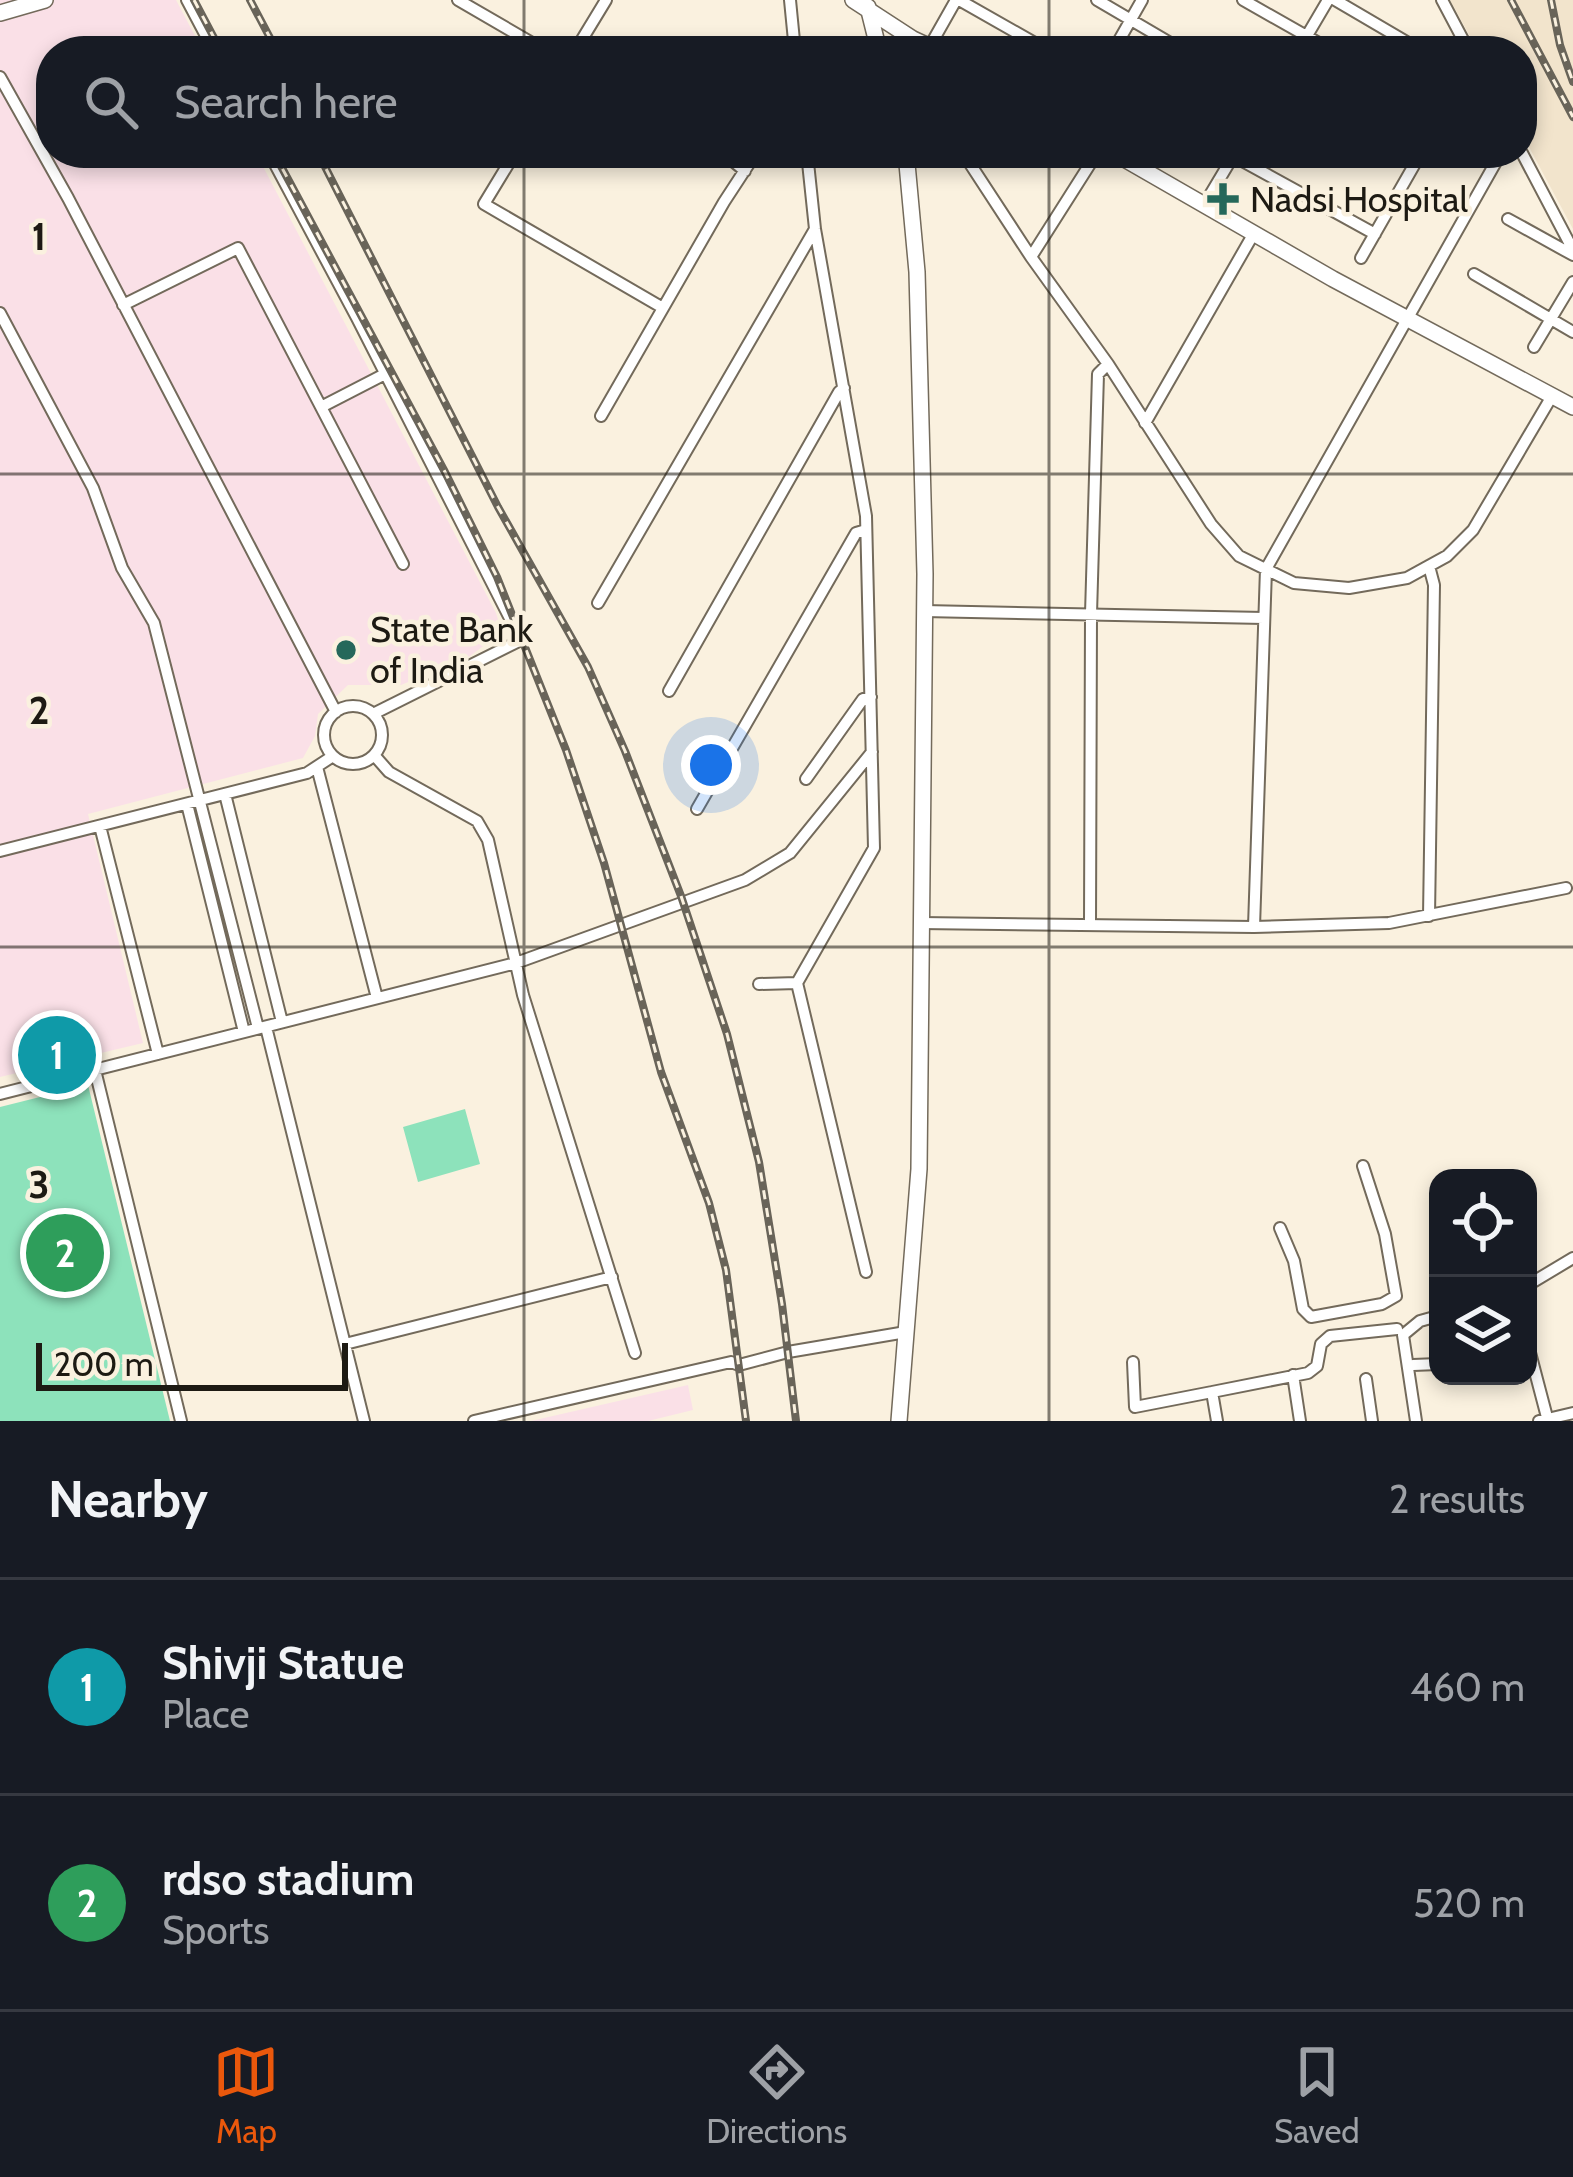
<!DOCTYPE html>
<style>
body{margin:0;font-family:Cabin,sans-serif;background:#20242c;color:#f1f3f6}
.controls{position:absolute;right:36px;bottom:36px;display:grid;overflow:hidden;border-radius:24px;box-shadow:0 6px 18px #0003}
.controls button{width:108px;height:108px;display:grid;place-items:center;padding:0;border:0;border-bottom:3px solid #363941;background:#171b24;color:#f1f3f6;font:60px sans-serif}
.scale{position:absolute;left:36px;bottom:30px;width:312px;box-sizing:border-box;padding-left:12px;border:6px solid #1d1a13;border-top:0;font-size:33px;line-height:42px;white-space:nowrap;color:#1d1a13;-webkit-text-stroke:9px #faf1df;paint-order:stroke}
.you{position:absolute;left:711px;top:765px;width:42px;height:42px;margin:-30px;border:9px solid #fff;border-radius:50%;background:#1a73e8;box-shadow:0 0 0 18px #1a73e833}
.badge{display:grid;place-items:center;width:78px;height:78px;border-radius:50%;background:#ea580c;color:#fff;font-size:39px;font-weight:700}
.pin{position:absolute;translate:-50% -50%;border:6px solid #fff;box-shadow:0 3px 12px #0006}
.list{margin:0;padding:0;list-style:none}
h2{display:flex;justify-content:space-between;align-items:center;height:156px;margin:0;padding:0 48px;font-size:51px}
h2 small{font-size:39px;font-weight:400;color:#9ea1a6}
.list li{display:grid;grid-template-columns:78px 1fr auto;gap:36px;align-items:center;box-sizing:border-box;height:216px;padding:0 48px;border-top:3px solid #363941}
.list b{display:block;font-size:45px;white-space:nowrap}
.list p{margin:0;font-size:39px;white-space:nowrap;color:#9ea1a6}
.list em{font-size:39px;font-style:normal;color:#9ea1a6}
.icon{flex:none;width:66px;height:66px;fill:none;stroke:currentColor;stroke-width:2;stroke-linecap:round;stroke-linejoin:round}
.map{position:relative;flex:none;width:1573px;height:1421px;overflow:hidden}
.search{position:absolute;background:#171b24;box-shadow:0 6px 18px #0003;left:36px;right:36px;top:36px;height:132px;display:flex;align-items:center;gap:30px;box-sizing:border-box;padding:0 42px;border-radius:48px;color:#9ea1a6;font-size:45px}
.sheet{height:588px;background:#171b24}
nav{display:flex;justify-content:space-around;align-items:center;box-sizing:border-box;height:168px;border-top:3px solid #363941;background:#171b24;font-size:33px;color:#9ea1a6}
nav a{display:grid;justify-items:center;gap:6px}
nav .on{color:#ea580c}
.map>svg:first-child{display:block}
.commercial{fill:#fae0e7}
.built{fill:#f2e4cc}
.green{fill:#8de2bb}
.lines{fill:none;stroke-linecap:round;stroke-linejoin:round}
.street-casing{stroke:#736a5b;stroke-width:14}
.secondary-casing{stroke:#736a5b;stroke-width:18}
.street{stroke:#fff;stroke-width:10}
.secondary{stroke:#fff;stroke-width:15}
.rail-casing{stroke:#696459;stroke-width:8}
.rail{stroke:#faf1df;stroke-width:3;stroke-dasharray:9;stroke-linecap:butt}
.grid{fill:none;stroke:#1d1a13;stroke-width:3;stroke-opacity:0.55}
.poi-dot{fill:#25685a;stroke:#faf1df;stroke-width:4.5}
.labels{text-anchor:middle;stroke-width:9;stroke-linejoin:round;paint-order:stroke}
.poi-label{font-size:36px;fill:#1d1a13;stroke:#faf1df;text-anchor:start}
.grid-label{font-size:39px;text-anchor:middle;font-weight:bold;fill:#1d1a13;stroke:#faf1df;stroke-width:9;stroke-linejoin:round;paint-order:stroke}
</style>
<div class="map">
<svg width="1573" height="1421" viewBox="0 0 1573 1421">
<rect width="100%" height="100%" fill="#faf1df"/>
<path class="commercial" d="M 0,0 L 176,0 L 203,51 L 51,51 L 51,153 L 256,153 L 496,613 L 502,632 L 470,656 L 401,685 L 348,685 L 318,714 L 315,736 L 303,758 L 88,814 L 143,1043 L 0,1077 Z
M 688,1385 L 693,1410 L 648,1421 L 531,1421 Z"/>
<path class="built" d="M 1450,0 L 1573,0 L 1573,229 L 1522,134 L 1522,51 L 1478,51 Z"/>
<path class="green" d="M 88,1085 L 170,1421 L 0,1421 L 0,1107 Z
M 465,1109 L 480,1164 L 418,1182 L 403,1127 Z"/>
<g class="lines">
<defs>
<path id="street" d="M 187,0 L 214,51
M 458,0 L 546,51
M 790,0 L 795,51
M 959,0 L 1049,51
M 1097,0 L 1172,44
M 1243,0 L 1333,51
M 1335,0 L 1422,51
M 1442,0 L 1469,51
M 930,46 L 956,0
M 575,51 L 606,0
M 1113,51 L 1142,0
M 1298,51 L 1328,0
M 0,77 L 68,198 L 336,712
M 269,153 L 357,318 L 521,640 L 373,714
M 515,153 L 484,204 L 663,308
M 723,153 L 745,171
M 807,153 L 815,229 L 866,516 L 874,848 L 797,983 L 866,1272
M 963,153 L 1031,257 L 1108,364 L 1211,524 L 1239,556 L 1294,583 L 1349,588 L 1407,578 L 1447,556 L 1473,530 L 1552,396
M 1228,153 L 1375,234
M 1522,153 L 1573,250
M 1204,205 L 1235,153
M 1508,219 L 1573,255
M 1031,257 L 1097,153
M 1361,258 L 1421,153
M 1474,274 L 1573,332
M 123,305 L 238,248 L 403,564
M 0,313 L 93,488 L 122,568 L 154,623 L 258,1028
M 1534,347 L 1573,282
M 321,407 L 385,374
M 601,416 L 724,202 L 756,153
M 1145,423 L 1254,233
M 1429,566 L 1434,585 L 1429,916
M 598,603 L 815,229
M 924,611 L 1264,618
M 669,691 L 839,392 L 844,388
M324 735a29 29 0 1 1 58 0a29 29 0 1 1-58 0Z
M 374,755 L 389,772 L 477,821 L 488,840 L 523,995 L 635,1353
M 317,767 L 377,998
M 806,779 L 863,699 L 871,697
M 225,794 L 282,1022
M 187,804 L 244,1032
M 697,809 L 856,533 L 866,530
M 100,826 L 158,1054
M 0,851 L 307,773 L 333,756
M 920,923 L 1254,927 L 1389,923 L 1566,888
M 1090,925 L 1091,614 L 1098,374 L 1108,364
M 1254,927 L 1266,569 L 1501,153
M 759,984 L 797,983
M 266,1027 L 364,1421
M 95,1070 L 181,1421
M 0,1094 L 516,963 L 745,880 L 790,853 L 872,752
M 1280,1228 L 1294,1261 L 1303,1309 L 1311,1317 L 1382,1304 L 1396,1296 L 1385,1234 L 1363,1166
M 1528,1285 L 1573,1258
M 345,1344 L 612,1277
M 1528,1345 L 1548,1421
M 1133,1362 L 1135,1407 L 1212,1392 L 1217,1421
M 1413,1365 L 1438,1364
M 1293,1375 L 1300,1421
M 1366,1379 L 1372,1421
M 1212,1392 L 1308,1373 L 1317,1366 L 1321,1344 L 1330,1336 L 1397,1329
M 474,1421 L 731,1362 L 739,1365 L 788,1352 L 906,1332
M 1416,1421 L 1403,1335 L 1420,1321 L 1438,1316
M 1539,1421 L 1573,1413"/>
<path id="secondary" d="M 853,0 L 913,39 L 939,51
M 868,7 L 879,51
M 0,13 L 45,0
M 1114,153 L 1333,279 L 1573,407
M 899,1421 L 919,1169 L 925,574 L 917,272 L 906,153"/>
</defs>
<use href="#street" class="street-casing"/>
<use href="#secondary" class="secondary-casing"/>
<use href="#street" class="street"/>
<use href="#secondary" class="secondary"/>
<defs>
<path id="rail" d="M 194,0 L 221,51
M 250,0 L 277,51
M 1511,0 L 1573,117
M 1551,0 L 1560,45 L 1573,82
M 274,153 L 445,472 L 497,577 L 566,750 L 604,863 L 661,1072 L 709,1203 L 726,1270 L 746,1421
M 318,153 L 498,507 L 588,667 L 625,751 L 681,896 L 727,1034 L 759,1162 L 782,1304 L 796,1421"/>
</defs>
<use href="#rail" class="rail-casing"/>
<use href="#rail" class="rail"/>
</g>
<path class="grid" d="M 524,0 L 524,51M 1049,0 L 1049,51M 524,153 L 524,1421M 1049,153 L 1049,1421M 0,474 L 1573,474M 0,947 L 1573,947"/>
<g class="poi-dot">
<path d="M1217 181h12v12h12v12h-12v12h-12v-12h-12v-12h12z"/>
<circle cx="346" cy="650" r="12"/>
</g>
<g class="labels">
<g class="poi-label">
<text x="1250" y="212">Nadsi Hospital</text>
<text x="370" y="642">State Bank<tspan x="370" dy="41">of India</tspan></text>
</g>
</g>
<g class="grid-label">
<text x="39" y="250">1</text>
<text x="39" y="724">2</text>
<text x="39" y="1198">3</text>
</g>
</svg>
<div class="controls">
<button><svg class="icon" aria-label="locate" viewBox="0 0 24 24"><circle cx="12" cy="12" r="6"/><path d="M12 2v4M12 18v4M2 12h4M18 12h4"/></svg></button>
<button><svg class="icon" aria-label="layers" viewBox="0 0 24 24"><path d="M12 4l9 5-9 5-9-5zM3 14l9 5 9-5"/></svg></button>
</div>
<div class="scale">200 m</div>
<div class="you"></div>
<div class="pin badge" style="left:57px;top:1055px;background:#0f9aa8">1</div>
<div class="pin badge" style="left:65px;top:1253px;background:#2e9e5b">2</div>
<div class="search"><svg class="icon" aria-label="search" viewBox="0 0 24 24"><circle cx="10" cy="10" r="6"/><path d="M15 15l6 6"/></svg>Search here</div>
</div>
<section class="sheet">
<h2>Nearby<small>2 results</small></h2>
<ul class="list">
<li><span class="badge" style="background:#0f9aa8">1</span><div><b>Shivji Statue</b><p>Place</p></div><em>460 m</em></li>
<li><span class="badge" style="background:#2e9e5b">2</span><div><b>rdso stadium</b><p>Sports</p></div><em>520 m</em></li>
</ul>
</section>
<nav>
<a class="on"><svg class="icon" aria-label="map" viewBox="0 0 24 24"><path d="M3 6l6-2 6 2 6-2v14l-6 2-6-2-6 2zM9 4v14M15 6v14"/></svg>Map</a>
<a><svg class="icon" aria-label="directions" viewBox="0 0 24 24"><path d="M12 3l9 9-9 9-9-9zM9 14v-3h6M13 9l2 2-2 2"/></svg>Directions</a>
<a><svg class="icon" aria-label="saved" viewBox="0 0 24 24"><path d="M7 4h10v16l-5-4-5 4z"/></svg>Saved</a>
</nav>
